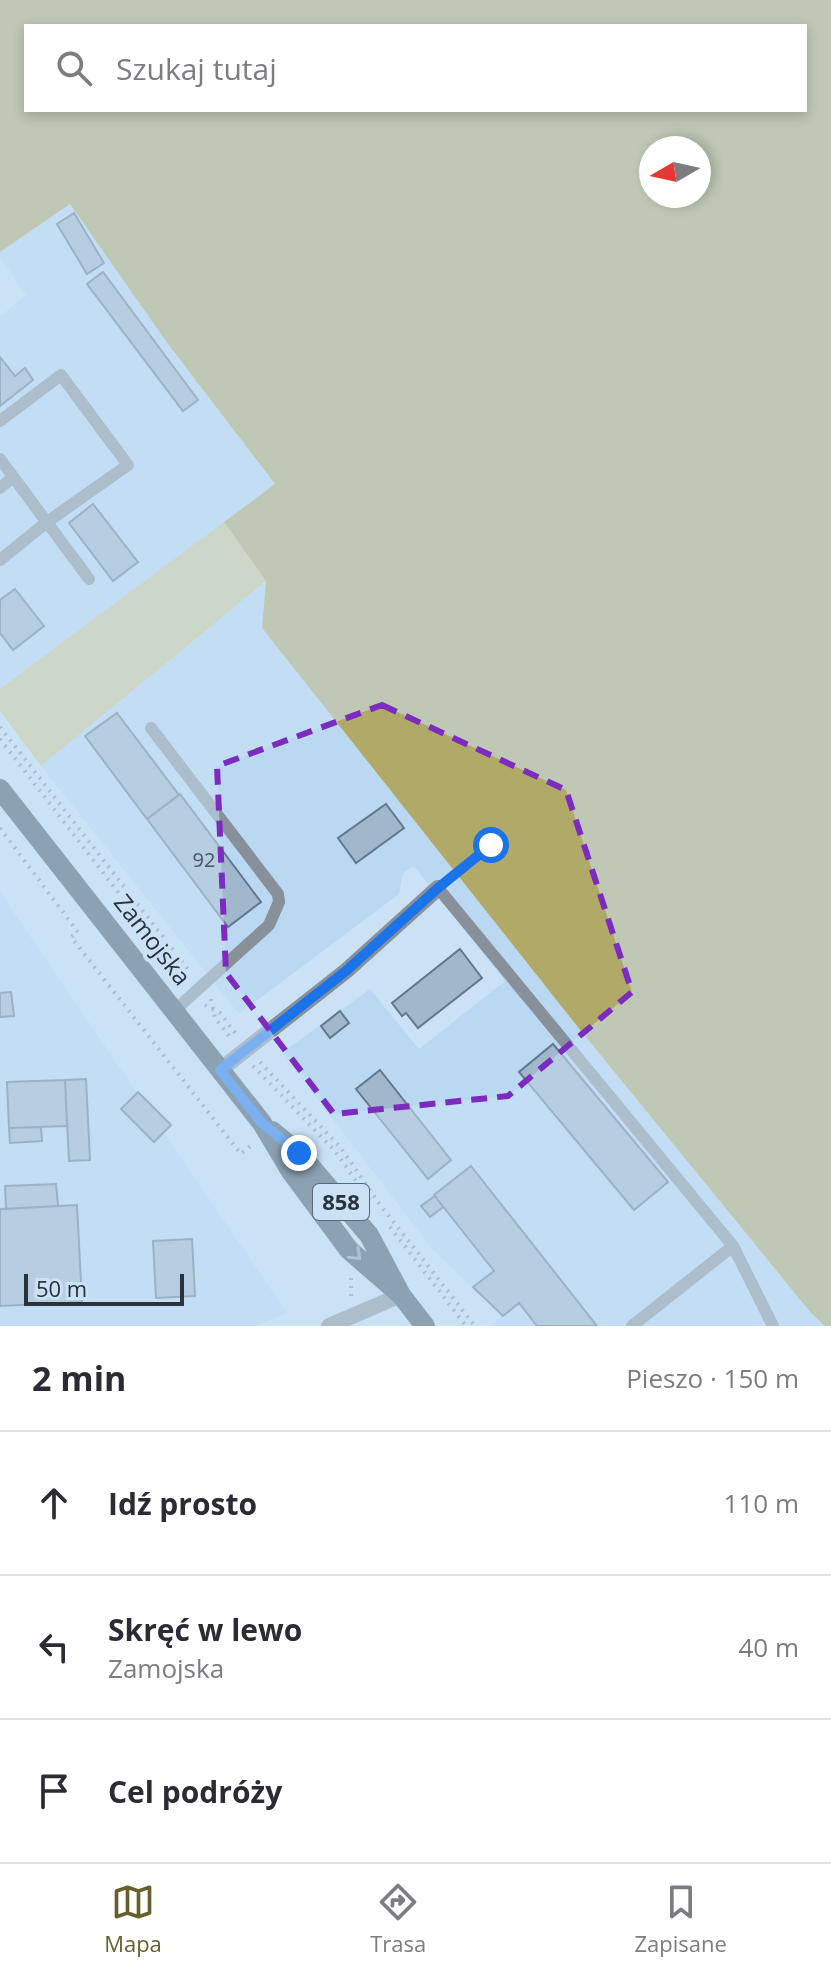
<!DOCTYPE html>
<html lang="pl">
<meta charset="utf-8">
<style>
body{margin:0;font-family:"Open Sans",sans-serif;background:#f7f7f7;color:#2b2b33}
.compass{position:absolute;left:639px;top:136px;width:72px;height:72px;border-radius:50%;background:#fff;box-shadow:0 4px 12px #0003;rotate:261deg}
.scale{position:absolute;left:24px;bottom:20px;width:160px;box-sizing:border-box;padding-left:8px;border:4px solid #2a333b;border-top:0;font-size:22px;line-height:28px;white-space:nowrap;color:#2a333b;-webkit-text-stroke:6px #cbe2f6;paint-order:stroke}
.stop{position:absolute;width:24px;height:24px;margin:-18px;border:6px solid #1a73e8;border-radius:50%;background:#fff}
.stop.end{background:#1a73e8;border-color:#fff;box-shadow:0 2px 8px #0008}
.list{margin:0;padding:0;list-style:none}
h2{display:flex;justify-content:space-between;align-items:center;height:104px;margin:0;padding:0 32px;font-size:34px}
h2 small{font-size:26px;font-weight:400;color:#7c7c81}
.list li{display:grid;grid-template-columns:52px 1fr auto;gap:24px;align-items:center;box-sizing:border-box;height:144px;padding:0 32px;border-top:2px solid #e1e1e2}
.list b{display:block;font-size:30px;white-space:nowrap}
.list p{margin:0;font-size:26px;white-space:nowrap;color:#7c7c81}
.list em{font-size:26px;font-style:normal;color:#7c7c81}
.icon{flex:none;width:44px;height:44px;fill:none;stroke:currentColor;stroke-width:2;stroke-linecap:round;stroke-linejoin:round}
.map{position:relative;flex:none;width:831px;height:1326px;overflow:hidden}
.search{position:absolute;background:#fff;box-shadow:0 4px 12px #0003;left:24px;right:24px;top:24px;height:88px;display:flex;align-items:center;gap:20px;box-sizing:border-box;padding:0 28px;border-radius:0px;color:#7c7c81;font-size:30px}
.sheet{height:536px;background:#fff}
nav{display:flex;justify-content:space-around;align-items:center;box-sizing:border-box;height:112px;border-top:2px solid #e1e1e2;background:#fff;font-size:22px;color:#7c7c81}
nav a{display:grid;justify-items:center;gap:4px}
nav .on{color:#66602d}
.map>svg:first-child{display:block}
.built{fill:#bbd8f2}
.green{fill:#cfca95}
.forest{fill:#b0a967;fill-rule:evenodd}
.building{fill:#a1b7cb;stroke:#63788a;stroke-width:2}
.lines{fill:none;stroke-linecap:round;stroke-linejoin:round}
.path{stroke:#8192a1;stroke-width:4;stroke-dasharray:2 6;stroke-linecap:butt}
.lane{stroke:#88919a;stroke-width:12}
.street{stroke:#88919a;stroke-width:16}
.primary{stroke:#425361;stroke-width:20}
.oneway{stroke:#869aac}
.route{stroke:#1a73e8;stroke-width:10}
.marked{fill:none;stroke:#7b2cbf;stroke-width:6;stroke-dasharray:16 10;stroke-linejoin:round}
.labels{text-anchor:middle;stroke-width:8;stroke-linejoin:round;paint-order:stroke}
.number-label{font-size:20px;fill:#48545f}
.shield{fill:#cbe2f6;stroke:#5a6873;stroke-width:2}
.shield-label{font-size:22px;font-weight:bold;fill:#2a333b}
.street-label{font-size:24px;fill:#2a333b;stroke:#cbe2f6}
</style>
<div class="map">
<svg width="831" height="1326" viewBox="0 0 831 1326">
<rect width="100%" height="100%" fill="#cbe2f6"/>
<path class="built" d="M 70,203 L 168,344 L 275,485 L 0,689 L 0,316 L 26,295 L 0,257 L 0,252 Z
M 266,581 L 262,628 L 581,1031 L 811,1313 L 825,1326 L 489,1326 L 503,1316 L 433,1250 L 282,1053 L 370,989 L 419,1049 L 505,981 L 414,866 L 403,873 L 399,894 L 239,1014 L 41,766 Z
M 0,892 L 287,1313 L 255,1326 L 0,1326 Z"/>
<path class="green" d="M 224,522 L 266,581 L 41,766 L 0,711 L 0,689 Z"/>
<path class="forest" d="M 0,0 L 831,0 L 831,1326 L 825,1326 L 811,1313 L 581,1031 L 262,628 L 266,581 L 224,522 L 275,484 L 168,344 L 70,204 L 0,252 ZM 26,26 L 805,26 L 805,110 L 26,110 ZM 651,148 L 699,148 L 699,196 L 651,196 Z"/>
<path class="building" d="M 74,213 L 104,263 L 87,274 L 57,224 Z
M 103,272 L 198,400 L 183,411 L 87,284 Z
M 0,357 L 15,376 L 25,368 L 33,380 L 0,406 Z
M 93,504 L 138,562 L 113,581 L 69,523 Z
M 15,589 L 44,626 L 13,650 L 0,633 L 0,600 Z
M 117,713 L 179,795 L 147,819 L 85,736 Z
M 180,794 L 261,902 L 228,927 L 147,819 Z
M 386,804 L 404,828 L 356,863 L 338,838 Z
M 460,949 L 482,978 L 418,1028 L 406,1013 L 402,1016 L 392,1003 Z
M 11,992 L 14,1016 L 0,1017 L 0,993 Z
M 340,1011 L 349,1023 L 330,1038 L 321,1026 Z
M 553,1044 L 668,1182 L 634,1210 L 519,1072 Z
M 380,1070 L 451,1160 L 428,1179 L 356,1089 Z
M 86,1079 L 90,1160 L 69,1161 L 65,1080 Z
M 65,1080 L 67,1126 L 9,1128 L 7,1082 Z
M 138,1092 L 171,1125 L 154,1142 L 121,1109 Z
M 41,1127 L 42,1141 L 10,1143 L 9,1128 Z
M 471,1166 L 597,1326 L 537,1326 L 519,1303 L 503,1316 L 473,1287 L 494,1271 L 434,1195 Z
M 56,1184 L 58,1206 L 6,1209 L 5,1186 Z
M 435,1196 L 443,1207 L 430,1217 L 421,1206 Z
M 77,1205 L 82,1302 L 0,1306 L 0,1209 Z
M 192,1239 L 195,1296 L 156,1298 L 153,1241 Z"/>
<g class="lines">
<path class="path" d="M 0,727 L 191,973
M 0,739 L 185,979
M 0,828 L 78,932 L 71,937 L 241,1154 L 252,1145
M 452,877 L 491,845
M 211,999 L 215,1018 L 232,1040
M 205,1005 L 220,1013 L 236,1034
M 260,1062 L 341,1148 L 378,1202 L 475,1326
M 253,1066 L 335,1151 L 372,1204
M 390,1227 L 466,1326
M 351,1296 L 351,1278"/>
<path class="lane" d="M 0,421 L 61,375 L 128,465 L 47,522 L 0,560
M 0,459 L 89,579
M 0,488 L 13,477
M 151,728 L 278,894 L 279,902 L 269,925 L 174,1011
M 438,888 L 733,1246 L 632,1326
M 733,1246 L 773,1326"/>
<path class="street" d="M 220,1070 L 346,971 L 438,888
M 329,1326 L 401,1295"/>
<path class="primary" d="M 0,789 L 262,1123 L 290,1170 L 349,1250 L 401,1295
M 272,1131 L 299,1153 L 369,1235 L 401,1295 L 425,1326"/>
</g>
<defs><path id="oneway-chevron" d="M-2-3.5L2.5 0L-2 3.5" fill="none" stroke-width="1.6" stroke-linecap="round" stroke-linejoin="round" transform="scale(2)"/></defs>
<use class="oneway" href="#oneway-chevron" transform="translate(356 1255) rotate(44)"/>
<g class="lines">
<path class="route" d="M 299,1153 L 262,1123 L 220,1070 L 346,971 L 438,888 L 491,845"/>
</g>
<path d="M0 0H831V1326H0ZM 382,705 L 566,790 L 632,992 L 508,1096 L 334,1114 L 226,973 L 217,766 Z" fill="#cbe2f6" fill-opacity=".55" fill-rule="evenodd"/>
<path class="marked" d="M 382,705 L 566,790 L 632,992 L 508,1096 L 334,1114 L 226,973 L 217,766 Z"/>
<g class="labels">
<g class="number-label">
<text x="204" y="867">92</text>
</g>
<rect class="shield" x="313" y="1184" width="56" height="36" rx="6"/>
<g class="shield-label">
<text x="341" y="1210">858</text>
</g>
<g class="street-label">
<text transform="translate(152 940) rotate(52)" y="8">Zamojska</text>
</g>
</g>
</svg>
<svg class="compass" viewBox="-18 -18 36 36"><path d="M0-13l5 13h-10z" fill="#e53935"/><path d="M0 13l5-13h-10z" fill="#7c7c81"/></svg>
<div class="scale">50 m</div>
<div class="stop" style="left:491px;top:845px"></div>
<div class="stop end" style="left:299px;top:1153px"></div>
<div class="search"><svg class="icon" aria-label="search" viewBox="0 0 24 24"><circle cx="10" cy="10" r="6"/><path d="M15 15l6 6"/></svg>Szukaj tutaj</div>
</div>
<section class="sheet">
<h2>2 min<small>Pieszo · 150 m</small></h2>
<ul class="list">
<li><svg class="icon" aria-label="ahead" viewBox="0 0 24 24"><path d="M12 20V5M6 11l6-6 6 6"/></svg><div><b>Idź prosto</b></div><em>110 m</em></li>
<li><svg class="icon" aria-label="left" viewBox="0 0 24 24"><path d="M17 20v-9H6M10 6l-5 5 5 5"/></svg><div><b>Skręć w lewo</b><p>Zamojska</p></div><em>40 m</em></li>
<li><svg class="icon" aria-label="arrive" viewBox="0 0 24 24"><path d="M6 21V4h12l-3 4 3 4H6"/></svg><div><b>Cel podróży</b></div></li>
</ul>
</section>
<nav>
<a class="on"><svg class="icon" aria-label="map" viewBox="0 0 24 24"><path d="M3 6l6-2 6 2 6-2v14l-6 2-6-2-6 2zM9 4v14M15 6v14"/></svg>Mapa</a>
<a><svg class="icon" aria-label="directions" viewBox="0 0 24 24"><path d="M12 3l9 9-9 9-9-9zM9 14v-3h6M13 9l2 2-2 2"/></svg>Trasa</a>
<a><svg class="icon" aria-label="saved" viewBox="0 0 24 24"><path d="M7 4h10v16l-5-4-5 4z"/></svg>Zapisane</a>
</nav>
